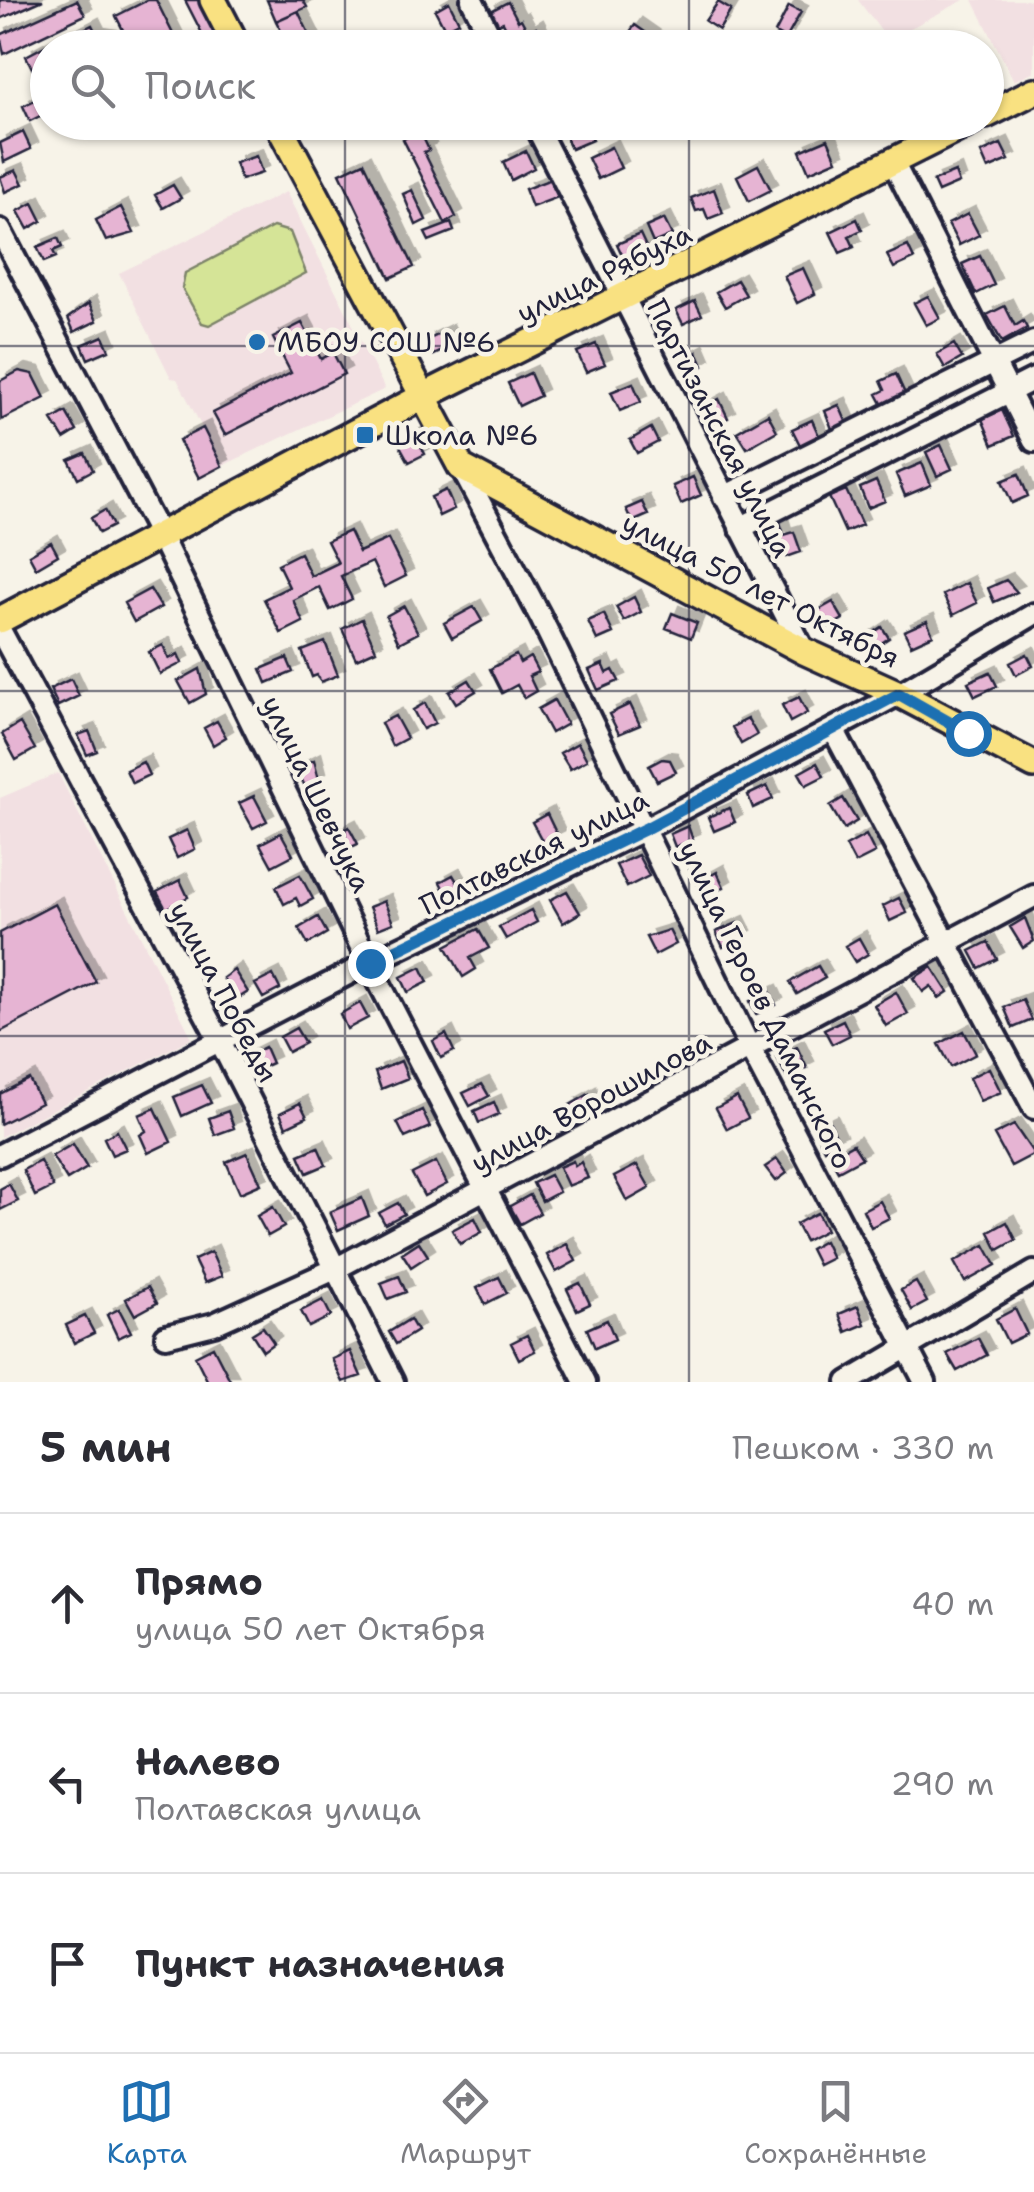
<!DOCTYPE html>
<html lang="ru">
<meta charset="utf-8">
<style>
body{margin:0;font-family:"Shantell Sans",sans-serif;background:#f2f2f3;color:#2b2b33}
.stop{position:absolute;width:30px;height:30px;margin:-22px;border:8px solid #1f6fb2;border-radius:50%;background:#fff}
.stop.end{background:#1f6fb2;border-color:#fff;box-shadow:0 2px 10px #0008}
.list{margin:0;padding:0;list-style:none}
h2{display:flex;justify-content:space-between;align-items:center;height:130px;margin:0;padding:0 40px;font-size:42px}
h2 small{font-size:32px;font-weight:400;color:#7c7c81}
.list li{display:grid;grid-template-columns:65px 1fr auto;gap:30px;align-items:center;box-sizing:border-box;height:180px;padding:0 40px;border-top:2px solid #e1e1e2}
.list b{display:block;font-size:38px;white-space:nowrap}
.list p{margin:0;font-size:32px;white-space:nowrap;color:#7c7c81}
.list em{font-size:32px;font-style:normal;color:#7c7c81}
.icon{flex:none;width:55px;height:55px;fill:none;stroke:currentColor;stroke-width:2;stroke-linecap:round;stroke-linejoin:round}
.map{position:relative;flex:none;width:1034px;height:1382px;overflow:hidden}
.search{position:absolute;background:#fff;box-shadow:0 2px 8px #0004;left:30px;right:30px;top:30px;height:110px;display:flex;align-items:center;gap:25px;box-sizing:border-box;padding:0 35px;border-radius:55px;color:#7c7c81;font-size:38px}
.sheet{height:670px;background:#fff}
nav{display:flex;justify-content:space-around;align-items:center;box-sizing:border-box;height:140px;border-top:2px solid #e1e1e2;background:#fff;font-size:28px;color:#7c7c81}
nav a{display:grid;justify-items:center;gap:5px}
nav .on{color:#1f6fb2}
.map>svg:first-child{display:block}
.built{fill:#f2e0e2}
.green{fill:#d5e497;stroke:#7c8369;stroke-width:2.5}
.building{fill:#e6b4d3;stroke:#22223b;stroke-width:2.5;filter:url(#shadow)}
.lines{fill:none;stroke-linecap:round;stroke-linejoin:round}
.minor-casing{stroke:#22223b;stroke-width:28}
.major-casing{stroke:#22223b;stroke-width:32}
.minor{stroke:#f7f3e8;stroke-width:20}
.major{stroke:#f9e181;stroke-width:25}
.route{stroke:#1f6fb2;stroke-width:12}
.grid{fill:none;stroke:#22223b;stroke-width:2.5;stroke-opacity:0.55}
.poi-dot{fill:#1f6fb2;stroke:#f7f3e8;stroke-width:4}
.labels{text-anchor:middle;stroke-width:9;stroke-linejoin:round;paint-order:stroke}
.street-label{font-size:28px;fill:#22223b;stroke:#f7f3e8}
.poi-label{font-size:28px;fill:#22223b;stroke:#f7f3e8;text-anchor:start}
</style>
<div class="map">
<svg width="1034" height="1382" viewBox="0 0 1034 1382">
<defs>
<filter id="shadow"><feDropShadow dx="7" dy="-7" stdDeviation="0" flood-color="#0004"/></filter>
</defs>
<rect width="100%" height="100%" fill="#f7f3e8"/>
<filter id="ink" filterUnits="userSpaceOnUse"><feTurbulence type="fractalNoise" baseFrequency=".01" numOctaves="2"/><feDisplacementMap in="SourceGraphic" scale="20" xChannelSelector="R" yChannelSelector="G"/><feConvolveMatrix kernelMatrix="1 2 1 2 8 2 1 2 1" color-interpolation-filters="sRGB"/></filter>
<g filter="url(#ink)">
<path class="built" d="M 858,0 L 964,0 L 888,40 Z
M 973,0 L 1034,0 L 1034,71 L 1014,81 Z
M 286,192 L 385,389 L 222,466 L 177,379 L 171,378 L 119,273 Z
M 58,773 L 192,1038 L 0,1137 L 0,798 Z"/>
<path class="green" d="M 273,227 L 290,232 L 306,273 L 209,325 L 202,323 L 182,288 L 185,273 Z"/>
<path class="building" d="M 0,0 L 43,0 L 0,19 Z
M 77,0 L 85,15 L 4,54 L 0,35 Z
M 148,0 L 156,0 L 180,48 L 132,48 L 116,16 Z
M 185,0 L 200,0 L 224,48 L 203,48 L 208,45 Z
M 267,0 L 303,0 L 307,7 L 276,21 Z
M 449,2 L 459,22 L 445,29 L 435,10 Z
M 508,2 L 518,21 L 521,19 L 528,32 L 536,27 L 542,39 L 534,44 L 531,38 L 515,46 L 503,22 L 496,25 L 489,12 Z
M 718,2 L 731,10 L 719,30 L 705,21 Z
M 789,6 L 801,12 L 786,39 L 775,33 Z
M 298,11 L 316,48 L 290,48 L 276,21 Z
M 92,25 L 97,35 L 110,37 L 110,48 L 48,48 Z
M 635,25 L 662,44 L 660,48 L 635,48 L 624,40 Z
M 45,46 L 48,63 L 33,70 L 26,56 Z
M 47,94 L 48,112 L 30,121 L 23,106 Z
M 127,122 L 163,122 L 164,125 L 135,139 Z
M 586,127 L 592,140 L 571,149 L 565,136 Z
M 420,131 L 429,150 L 424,152 L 456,217 L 445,223 L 403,139 Z
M 23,132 L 31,149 L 4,162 L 0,143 Z
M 828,139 L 837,160 L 809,172 L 800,151 Z
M 1001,144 L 1009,160 L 988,169 L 981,153 Z
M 611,147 L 621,168 L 598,179 L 588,158 Z
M 526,151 L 534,168 L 511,180 L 503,162 Z
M 256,156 L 262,173 L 241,180 L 235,163 Z
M 364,162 L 414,267 L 390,278 L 340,173 Z
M 758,165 L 771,190 L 749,201 L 737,176 Z
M 16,170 L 23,184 L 5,192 L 0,177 Z
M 955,172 L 959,183 L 938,192 L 933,181 Z
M 551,179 L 558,197 L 532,207 L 525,189 Z
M 173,185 L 181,198 L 163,208 L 155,195 Z
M 714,189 L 723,213 L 708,219 L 704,209 L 696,211 L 691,198 Z
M 412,190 L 426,220 L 416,225 L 403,194 Z
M 33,203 L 42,221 L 28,229 L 18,211 Z
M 121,207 L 134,233 L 106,241 L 96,220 Z
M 968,214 L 979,235 L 959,245 L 948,224 Z
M 664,219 L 672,235 L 653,243 L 646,227 Z
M 857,219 L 862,230 L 849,236 L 854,247 L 840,253 L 830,232 Z
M 451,223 L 454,231 L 429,241 L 425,233 Z
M 640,234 L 647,249 L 624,259 L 617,244 Z
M 58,238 L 62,247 L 53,251 L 56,257 L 44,262 L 37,247 Z
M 908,246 L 914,259 L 894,268 L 887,255 Z
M 980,256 L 994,285 L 976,294 L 962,264 Z
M 803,268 L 815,294 L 797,303 L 784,276 Z
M 737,280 L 746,295 L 725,307 L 716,292 Z
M 928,296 L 940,318 L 926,325 L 914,303 Z
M 695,301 L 702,315 L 683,324 L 676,310 Z
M 89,303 L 97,321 L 74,332 L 68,318 Z
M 1005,306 L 1015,326 L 1023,321 L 1027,328 L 1002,342 L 987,315 Z
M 302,323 L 321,359 L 333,353 L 344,374 L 225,435 L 213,413 L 291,373 L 273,338 Z
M 446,331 L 453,346 L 434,355 L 427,340 Z
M 103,336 L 109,350 L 88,359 L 82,345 Z
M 596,344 L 605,364 L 586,372 L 577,352 Z
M 954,344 L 962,358 L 945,368 L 937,354 Z
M 697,352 L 703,366 L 686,374 L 680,361 Z
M 19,371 L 33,374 L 45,398 L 1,420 L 0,381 Z
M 530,373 L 540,396 L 519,406 L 508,383 Z
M 896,374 L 906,396 L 884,407 L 877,394 L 885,390 L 881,381 Z
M 633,383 L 641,402 L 620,411 L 611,392 Z
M 719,399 L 728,418 L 710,427 L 701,409 Z
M 839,405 L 849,428 L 834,434 L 825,411 Z
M 1002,410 L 1014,436 L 993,445 L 982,419 Z
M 66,412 L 77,431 L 64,439 L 52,420 Z
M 768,414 L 777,431 L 747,448 L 737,432 Z
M 812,420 L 820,438 L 801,447 L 792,429 Z
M 203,428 L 222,466 L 199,478 L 179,440 Z
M 651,428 L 658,442 L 637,453 L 630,440 Z
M 415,435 L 425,454 L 409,462 L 399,444 Z
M 941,445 L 952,469 L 937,476 L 926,452 Z
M 85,453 L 93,470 L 78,478 L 69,460 Z
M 922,463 L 931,485 L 905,496 L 896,474 Z
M 1019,474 L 1028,496 L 1012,503 L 1002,481 Z
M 693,477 L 701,495 L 681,504 L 673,486 Z
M 876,481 L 885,501 L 868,508 L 860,488 Z
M 446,490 L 454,509 L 439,516 L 431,497 Z
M 846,490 L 862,525 L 845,532 L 829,497 Z
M 642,502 L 648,515 L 632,522 L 626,509 Z
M 105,510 L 113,526 L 99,533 L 91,518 Z
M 780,522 L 784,535 L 794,532 L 801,552 L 787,557 L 781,537 L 764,543 L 759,530 Z
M 349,531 L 359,552 L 388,539 L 406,576 L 384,587 L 372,562 L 341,576 L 352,599 L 330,610 L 319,587 L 293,600 L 303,622 L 281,633 L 264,599 L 289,587 L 278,564 L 300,553 L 311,576 L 338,563 L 327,541 Z
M 51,542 L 58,555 L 36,568 L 29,555 Z
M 1006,580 L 1017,592 L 994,602 L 988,588 Z
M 967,583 L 977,603 L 953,615 L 943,595 Z
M 150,589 L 161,607 L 134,622 L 124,603 Z
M 634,597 L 641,612 L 624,621 L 616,607 Z
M 833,602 L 843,619 L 827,628 L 817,611 Z
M 404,606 L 418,633 L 399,643 L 386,616 Z
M 474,607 L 482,621 L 452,638 L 444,623 Z
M 672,613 L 697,623 L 691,638 L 666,628 Z
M 604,614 L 613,633 L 597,640 L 588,621 Z
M 362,619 L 376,650 L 356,659 L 342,629 Z
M 927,621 L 933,635 L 911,645 L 904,631 Z
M 882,627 L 889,638 L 869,651 L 862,640 Z
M 325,642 L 338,675 L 321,682 L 317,675 L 312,677 L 302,651 Z
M 163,645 L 169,659 L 178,654 L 182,663 L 160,674 L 149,652 Z
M 1027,654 L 1033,666 L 1016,675 L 1010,663 Z
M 516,655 L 520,663 L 530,657 L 538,672 L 529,676 L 536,691 L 524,698 L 517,685 L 502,693 L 490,669 Z
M 287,658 L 293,672 L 267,683 L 261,669 Z
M 603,664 L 607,673 L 613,670 L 619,681 L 598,690 L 589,670 Z
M 200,669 L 206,694 L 190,703 L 178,681 Z
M 990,672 L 997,686 L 975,696 L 968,682 Z
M 71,679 L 79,696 L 58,706 L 50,689 Z
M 469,680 L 476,691 L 456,703 L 449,692 Z
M 799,697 L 807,713 L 790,722 L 782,705 Z
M 554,700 L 567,724 L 551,733 L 538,709 Z
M 425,703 L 435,723 L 423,729 L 413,710 Z
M 630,704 L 640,725 L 619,734 L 609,714 Z
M 395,716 L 407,738 L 392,746 L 381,723 Z
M 748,719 L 757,735 L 741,744 L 732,727 Z
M 217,721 L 226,737 L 213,745 L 204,728 Z
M 20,723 L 35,749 L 16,760 L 2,734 Z
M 89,731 L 97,751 L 87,755 L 78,735 Z
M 578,743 L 587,760 L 570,769 L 560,753 Z
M 662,759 L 670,760 L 676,772 L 657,781 L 649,766 Z
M 314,760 L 319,779 L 305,786 L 296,769 Z
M 143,762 L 149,775 L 132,783 L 126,770 Z
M 817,763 L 824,776 L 806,785 L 799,773 Z
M 767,786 L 773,799 L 753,808 L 748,795 Z
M 254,796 L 267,821 L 253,828 L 239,803 Z
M 843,798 L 857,821 L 844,829 L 830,806 Z
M 729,808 L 735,822 L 714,831 L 708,817 Z
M 547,814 L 558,837 L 544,844 L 532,822 Z
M 688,826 L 693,840 L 675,847 L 670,834 Z
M 349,827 L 358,844 L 341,852 L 333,835 Z
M 187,830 L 195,849 L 177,858 L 168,839 Z
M 281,833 L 293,855 L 272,866 L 260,844 Z
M 866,835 L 875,853 L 855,863 L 846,846 Z
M 638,855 L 649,876 L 627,887 L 616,865 Z
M 717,872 L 724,887 L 705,898 L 697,883 Z
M 300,875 L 313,899 L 300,906 L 296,898 L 284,904 L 276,887 Z
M 453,875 L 464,893 L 442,906 L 435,895 L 444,890 L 440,882 Z
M 180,880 L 188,897 L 166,909 L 157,892 Z
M 567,891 L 580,913 L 563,923 L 550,900 Z
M 899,898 L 907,913 L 890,921 L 883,906 Z
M 384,901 L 393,923 L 378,929 L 369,907 Z
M 55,904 L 96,982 L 0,1032 L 0,933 Z
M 531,910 L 537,922 L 506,939 L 499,927 Z
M 318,917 L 327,933 L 308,944 L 299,928 Z
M 1025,918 L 1034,941 L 1023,948 L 1010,927 Z
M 737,923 L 744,937 L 723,947 L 716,932 Z
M 478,929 L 489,948 L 470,958 L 476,969 L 463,977 L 446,946 Z
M 669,930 L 676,944 L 655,955 L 646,937 Z
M 859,938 L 868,954 L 855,962 L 845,946 Z
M 988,942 L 997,959 L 979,968 L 970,951 Z
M 818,966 L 825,978 L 797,994 L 790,982 Z
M 421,967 L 428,982 L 408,992 L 401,977 Z
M 932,967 L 948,992 L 939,998 L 931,986 L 923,992 L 914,978 Z
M 234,970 L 248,992 L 237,999 L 223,978 Z
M 273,975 L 280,989 L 263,998 L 255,984 Z
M 770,992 L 776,1005 L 756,1014 L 750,1001 Z
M 896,992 L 908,1014 L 886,1026 L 874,1005 Z
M 1023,1000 L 1032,1020 L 1013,1028 L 1004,1007 Z
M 360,1003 L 368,1018 L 347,1029 L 340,1014 Z
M 843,1020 L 850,1035 L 832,1044 L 824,1029 Z
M 296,1028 L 305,1043 L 288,1052 L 280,1037 Z
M 964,1031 L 976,1054 L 951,1067 L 939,1044 Z
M 446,1034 L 454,1051 L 441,1058 L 433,1041 Z
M 265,1047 L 272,1063 L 254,1071 L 247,1056 Z
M 797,1047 L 807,1068 L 787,1078 L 777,1057 Z
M 401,1061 L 408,1078 L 381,1089 L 375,1072 Z
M 989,1068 L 1001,1092 L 980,1101 L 969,1078 Z
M 29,1079 L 41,1103 L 0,1124 L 0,1094 Z
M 482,1084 L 489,1096 L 470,1106 L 463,1093 Z
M 202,1085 L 211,1103 L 182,1116 L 174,1097 Z
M 589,1094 L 596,1106 L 577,1117 L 570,1105 Z
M 737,1097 L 748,1118 L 727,1129 L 716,1108 Z
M 494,1102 L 499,1114 L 479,1123 L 474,1111 Z
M 300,1103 L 307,1117 L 286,1127 L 280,1113 Z
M 155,1108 L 171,1142 L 148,1153 L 140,1135 L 146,1131 L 139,1115 Z
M 422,1110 L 430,1127 L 405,1138 L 397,1122 Z
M 228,1111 L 234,1128 L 215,1135 L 209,1118 Z
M 830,1123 L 839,1142 L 824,1149 L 815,1130 Z
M 1014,1125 L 1034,1154 L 1011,1166 L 994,1135 Z
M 117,1131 L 126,1149 L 112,1155 L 104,1138 Z
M 73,1144 L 87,1168 L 67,1180 L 52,1156 Z
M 853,1144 L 862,1158 L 838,1171 L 830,1157 Z
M 318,1147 L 326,1165 L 307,1173 L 299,1155 Z
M 247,1153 L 261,1184 L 240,1193 L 226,1162 Z
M 777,1159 L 787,1173 L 776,1181 L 765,1167 Z
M 40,1161 L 53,1187 L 35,1196 L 23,1170 Z
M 573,1161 L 575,1166 L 581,1162 L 588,1178 L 568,1186 L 559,1167 Z
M 436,1162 L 447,1184 L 424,1196 L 412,1174 Z
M 637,1165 L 650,1188 L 627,1201 L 614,1177 Z
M 550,1175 L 559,1192 L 542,1201 L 533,1183 Z
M 9,1184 L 18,1201 L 0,1210 L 0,1189 Z
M 530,1195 L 540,1213 L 520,1224 L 510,1206 Z
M 362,1198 L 369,1216 L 338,1230 L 330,1212 Z
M 880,1201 L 889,1218 L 871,1227 L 863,1210 Z
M 398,1203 L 404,1214 L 385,1224 L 379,1213 Z
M 273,1207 L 284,1227 L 268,1236 L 257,1216 Z
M 817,1213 L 826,1230 L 805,1241 L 796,1224 Z
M 475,1218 L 482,1232 L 460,1244 L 452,1230 Z
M 1007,1222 L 1016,1240 L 998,1250 L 989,1232 Z
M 824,1241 L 832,1258 L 818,1265 L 810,1249 Z
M 419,1242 L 428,1256 L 411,1267 L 402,1253 Z
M 567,1244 L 576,1261 L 556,1272 L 547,1255 Z
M 985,1245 L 996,1265 L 965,1282 L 954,1262 Z
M 211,1252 L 222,1276 L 205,1283 L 194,1260 Z
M 399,1276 L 406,1292 L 388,1299 L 381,1283 Z
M 499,1277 L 507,1293 L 485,1304 L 477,1288 Z
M 916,1282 L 927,1302 L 912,1310 L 901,1290 Z
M 580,1283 L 590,1304 L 577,1310 L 567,1289 Z
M 148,1287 L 157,1303 L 135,1315 L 126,1299 Z
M 323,1300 L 331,1316 L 309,1327 L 301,1311 Z
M 858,1306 L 865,1324 L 846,1332 L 839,1314 Z
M 119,1309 L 131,1332 L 118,1338 L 107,1315 Z
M 1015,1309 L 1027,1334 L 1008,1343 L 996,1319 Z
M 85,1316 L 94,1333 L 74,1343 L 66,1325 Z
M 410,1319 L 417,1331 L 396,1344 L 389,1332 Z
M 607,1320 L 615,1339 L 595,1348 L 587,1329 Z
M 263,1327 L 274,1343 L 263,1351 L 252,1334 Z
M 527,1335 L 535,1351 L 519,1359 L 511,1343 Z
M 978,1338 L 987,1355 L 957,1371 L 947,1354 Z
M 213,1347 L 231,1382 L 208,1382 L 195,1356 Z
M 350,1351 L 361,1376 L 343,1382 L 332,1359 Z"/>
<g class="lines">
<defs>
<path id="minor" d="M 472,0 L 496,48
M 534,122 L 804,651
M 893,162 L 1034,441
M 0,230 L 161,537 L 369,963 L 585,1382
M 461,467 L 540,616 L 750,1048 L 925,1382
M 724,497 L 1034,342
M 740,528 L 1034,379
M 0,630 L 220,1041 L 393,1382
M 833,729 L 1034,1108
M 0,1155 L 369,963 L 645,829 L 899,694 L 1034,614
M 166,1336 L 214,1324 L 335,1269 L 1034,896
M 848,1382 L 1034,1272"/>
<path id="major" d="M 213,0 L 238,48
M 986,115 L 1034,91
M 277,122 L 461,467 L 804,651 L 899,694 L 1034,765
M 0,620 L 422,397 L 971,122"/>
</defs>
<use href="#minor" class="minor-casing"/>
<use href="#major" class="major-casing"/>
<use href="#minor" class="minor"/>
<use href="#major" class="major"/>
</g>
</g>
<g class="lines" filter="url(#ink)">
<path class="route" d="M 370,963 L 645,829 L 899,694 L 968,733"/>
</g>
<path class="grid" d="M 345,0 L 345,48M 689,0 L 689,48M 345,122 L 345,1382M 689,122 L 689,1382M 0,346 L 1034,346M 0,691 L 1034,691M 0,1036 L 1034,1036"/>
<g class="poi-dot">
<circle cx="257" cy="342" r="10"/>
<rect x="355" y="425" width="20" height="20" rx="5"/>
</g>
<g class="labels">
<g class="street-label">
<text transform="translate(604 273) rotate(-26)" y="10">улица Рябуха</text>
<text transform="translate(720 428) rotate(63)" y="10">Партизанская улица</text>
<text transform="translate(761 590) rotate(27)" y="10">улица 50 лет Октября</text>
<text transform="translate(317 794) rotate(64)" y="10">улица Шевчука</text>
<text transform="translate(534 852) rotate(-26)" y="10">Полтавская улица</text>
<text transform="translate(224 992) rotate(62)" y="10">улица Победы</text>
<text transform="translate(766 1005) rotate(64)" y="10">улица Героев Даманского</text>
<text transform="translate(591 1102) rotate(-28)" y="10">улица Ворошилова</text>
</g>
<g class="poi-label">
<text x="277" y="352">МБОУ СОШ №6</text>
<text x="385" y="445">Школа №6</text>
</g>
</g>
</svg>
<div class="stop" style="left:968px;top:733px"></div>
<div class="stop end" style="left:370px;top:963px"></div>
<div class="search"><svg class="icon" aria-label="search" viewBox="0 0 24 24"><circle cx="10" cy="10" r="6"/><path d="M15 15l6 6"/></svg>Поиск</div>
</div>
<section class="sheet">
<h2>5 мин<small>Пешком · 330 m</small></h2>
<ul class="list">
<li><svg class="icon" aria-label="ahead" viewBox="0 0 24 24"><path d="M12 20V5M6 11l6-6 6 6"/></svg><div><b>Прямо</b><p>улица 50 лет Октября</p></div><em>40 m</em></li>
<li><svg class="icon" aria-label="left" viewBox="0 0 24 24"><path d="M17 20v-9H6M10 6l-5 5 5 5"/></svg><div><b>Налево</b><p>Полтавская улица</p></div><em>290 m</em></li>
<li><svg class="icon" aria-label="arrive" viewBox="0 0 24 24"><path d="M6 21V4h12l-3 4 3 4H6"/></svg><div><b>Пункт назначения</b></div></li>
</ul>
</section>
<nav>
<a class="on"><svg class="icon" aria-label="map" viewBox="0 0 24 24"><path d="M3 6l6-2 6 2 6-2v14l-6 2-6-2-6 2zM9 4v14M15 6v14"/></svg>Карта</a>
<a><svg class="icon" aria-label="directions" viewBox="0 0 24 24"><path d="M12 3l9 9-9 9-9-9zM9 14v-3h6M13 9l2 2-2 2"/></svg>Маршрут</a>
<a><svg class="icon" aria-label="saved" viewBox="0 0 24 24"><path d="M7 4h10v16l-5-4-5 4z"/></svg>Сохранённые</a>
</nav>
